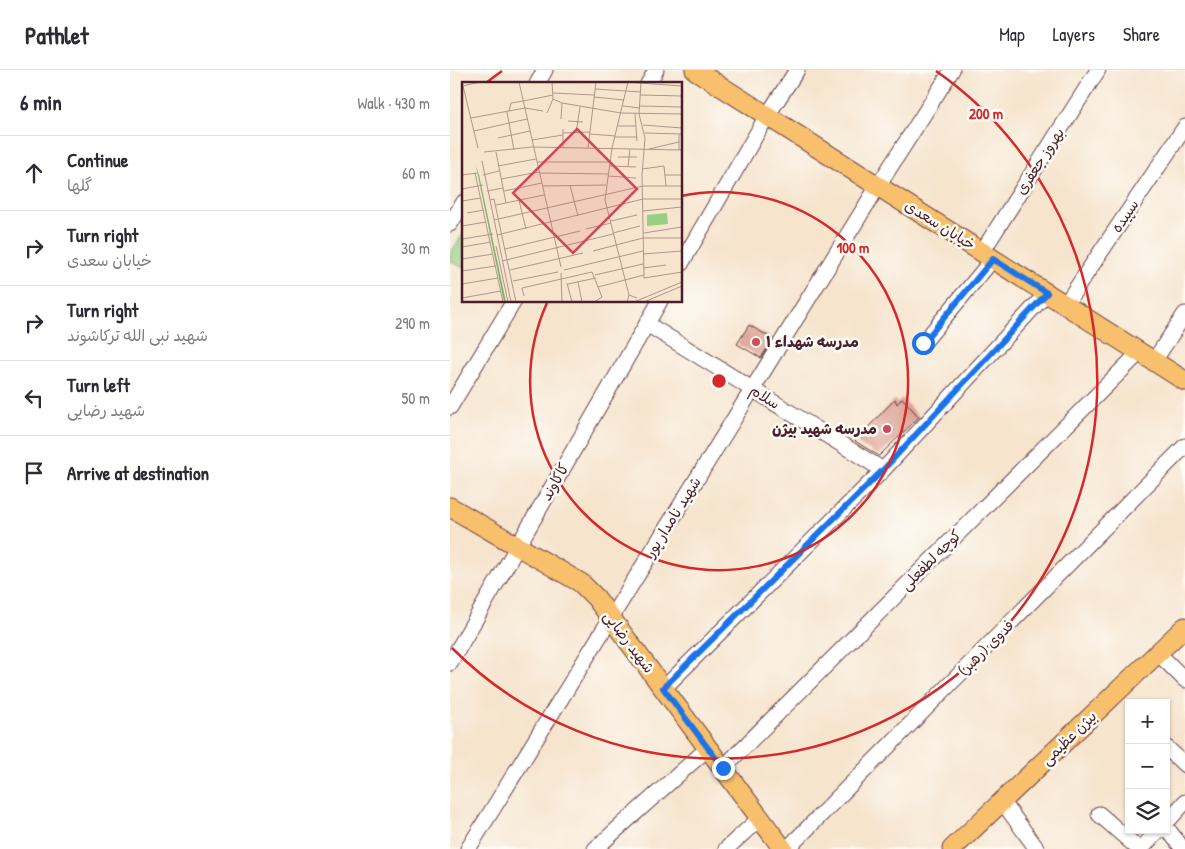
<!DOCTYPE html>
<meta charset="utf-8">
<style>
body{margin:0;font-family:"Patrick Hand","Playpen Sans Arabic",sans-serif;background:#f2f2f3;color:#2b2b33}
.controls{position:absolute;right:15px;bottom:15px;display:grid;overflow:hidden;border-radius:0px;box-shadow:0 1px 4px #0004}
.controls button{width:45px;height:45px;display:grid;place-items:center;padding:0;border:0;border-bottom:1px solid #e1e1e2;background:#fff;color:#2b2b33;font:25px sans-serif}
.stop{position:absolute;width:15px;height:15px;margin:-11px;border:4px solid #1a73e8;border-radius:50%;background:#fff}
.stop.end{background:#1a73e8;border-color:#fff;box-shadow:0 1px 5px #0008}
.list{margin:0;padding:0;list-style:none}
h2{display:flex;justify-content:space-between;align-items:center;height:65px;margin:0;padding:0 20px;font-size:21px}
h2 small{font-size:16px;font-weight:400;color:#7c7c81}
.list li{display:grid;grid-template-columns:32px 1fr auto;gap:15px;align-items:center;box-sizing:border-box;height:75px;padding:0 20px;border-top:1px solid #e1e1e2}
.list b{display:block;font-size:19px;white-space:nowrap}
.list p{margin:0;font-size:16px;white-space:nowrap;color:#7c7c81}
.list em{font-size:16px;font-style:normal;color:#7c7c81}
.icon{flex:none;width:28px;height:28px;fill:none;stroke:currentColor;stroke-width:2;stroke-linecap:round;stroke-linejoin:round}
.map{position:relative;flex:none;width:735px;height:779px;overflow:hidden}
header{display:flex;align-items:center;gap:30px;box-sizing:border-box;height:70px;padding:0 25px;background:#fff;border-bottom:1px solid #e1e1e2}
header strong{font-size:24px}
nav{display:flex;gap:28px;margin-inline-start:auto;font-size:18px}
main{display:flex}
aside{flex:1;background:#fff}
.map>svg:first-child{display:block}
.green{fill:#97d083;stroke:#707857}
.building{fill:#dca294}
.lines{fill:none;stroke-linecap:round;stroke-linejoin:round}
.minor-casing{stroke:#643d43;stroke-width:17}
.major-casing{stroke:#643d43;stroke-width:21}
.minor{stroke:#fff;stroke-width:15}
.major{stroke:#f8bf6c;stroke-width:19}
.route{stroke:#1a73e8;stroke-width:6}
.ring{fill:none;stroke:#d62828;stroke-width:2.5}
.poi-dot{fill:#d1495b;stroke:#fdfcf7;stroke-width:2}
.labels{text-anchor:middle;stroke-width:5;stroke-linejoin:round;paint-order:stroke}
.street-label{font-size:15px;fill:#4a1f2b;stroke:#fdfcf7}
.poi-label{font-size:15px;font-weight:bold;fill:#4a1f2b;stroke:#fdfcf7;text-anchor:start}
.inset-road{fill:none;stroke:#b1958c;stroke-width:1}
.view{fill:#d1495b;fill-opacity:0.15;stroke:#d1495b;stroke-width:2.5}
.inset-edge{fill:none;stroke:#4a1f2b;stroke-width:2.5}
.centre{fill:#d62828;stroke:#fdfcf7;stroke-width:2.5}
.ring-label{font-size:15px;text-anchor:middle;font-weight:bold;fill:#d62828;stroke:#fdfcf7;stroke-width:5;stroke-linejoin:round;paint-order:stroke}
</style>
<header>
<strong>Pathlet</strong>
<nav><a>Map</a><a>Layers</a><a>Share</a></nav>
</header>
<main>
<aside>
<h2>6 min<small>Walk · 430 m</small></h2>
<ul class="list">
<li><svg class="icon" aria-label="ahead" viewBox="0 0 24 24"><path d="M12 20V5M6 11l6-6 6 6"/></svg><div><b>Continue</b><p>گلها</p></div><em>60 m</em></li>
<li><svg class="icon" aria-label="right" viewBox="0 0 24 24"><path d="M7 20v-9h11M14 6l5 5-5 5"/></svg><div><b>Turn right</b><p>خیابان سعدی</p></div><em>30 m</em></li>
<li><svg class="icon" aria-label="right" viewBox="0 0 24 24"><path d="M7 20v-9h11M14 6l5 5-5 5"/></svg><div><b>Turn right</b><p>شهید نبی الله ترکاشوند</p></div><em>290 m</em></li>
<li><svg class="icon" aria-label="left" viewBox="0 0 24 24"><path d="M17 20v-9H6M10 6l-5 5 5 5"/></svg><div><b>Turn left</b><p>شهید رضایی</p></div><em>50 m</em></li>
<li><svg class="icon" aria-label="arrive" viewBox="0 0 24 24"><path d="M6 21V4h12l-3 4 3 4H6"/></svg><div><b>Arrive at destination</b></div></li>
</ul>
</aside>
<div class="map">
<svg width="735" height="779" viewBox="0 0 735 779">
<rect width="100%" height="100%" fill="#fdfcf7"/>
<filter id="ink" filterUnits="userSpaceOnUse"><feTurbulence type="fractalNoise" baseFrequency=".02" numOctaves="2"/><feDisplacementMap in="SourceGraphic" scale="10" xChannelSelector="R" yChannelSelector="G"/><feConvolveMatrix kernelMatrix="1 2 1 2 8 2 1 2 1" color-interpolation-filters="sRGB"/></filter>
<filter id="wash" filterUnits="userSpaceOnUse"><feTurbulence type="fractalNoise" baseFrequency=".0096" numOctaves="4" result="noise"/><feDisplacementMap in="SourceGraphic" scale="20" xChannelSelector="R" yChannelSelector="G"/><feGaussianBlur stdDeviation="1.12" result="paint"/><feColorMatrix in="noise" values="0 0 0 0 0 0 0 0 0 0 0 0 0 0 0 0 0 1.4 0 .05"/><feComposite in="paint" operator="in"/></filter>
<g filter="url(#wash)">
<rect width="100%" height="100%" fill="#f6e4cd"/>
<path class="green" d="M 14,162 L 14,198 L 0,191 L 0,184 Z"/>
<g id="blocks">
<path class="building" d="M 299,255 L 323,269 L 311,288 L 287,274 Z
M 452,328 L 469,347 L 429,386 L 405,371 L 445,329 L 447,334 Z"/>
</g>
</g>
<g filter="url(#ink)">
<use href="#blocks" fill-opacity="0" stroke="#643d43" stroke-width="1"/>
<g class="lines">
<defs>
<path id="minor" d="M 87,14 L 95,0
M 198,14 L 206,0
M 0,154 L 14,132
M 532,182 L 648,0
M 231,194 L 317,46 L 347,0
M 615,235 L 735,57
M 197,254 L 433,400
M 473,273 L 543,189
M 704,291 L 735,244
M 0,337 L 64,231
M 708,583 L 735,610
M 0,593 L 210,231
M 213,619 L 433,400 L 597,223
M 717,678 L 735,695
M 273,698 L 690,282
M 552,731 L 587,779
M 649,744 L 689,779
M 716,753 L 735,732
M 716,757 L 733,779
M 18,779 L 428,116 L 502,0
M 145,779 L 258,678
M 276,779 L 310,748
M 337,779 L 735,376
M 691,779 L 709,760"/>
<path id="major" d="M 245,0 L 735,311
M 0,437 L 131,513 L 146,528 L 333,779
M 502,779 L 735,557"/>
</defs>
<use href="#minor" class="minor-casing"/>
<use href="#major" class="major-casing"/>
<use href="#minor" class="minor"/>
<use href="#major" class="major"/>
</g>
</g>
<g class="lines" filter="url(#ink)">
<path class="route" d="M 273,698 L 213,618 L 433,400 L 597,223 L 543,189 L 473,273"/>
</g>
<g class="ring">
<path d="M231 126A189 189 0 1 1 97 233"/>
<path d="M36 13A378 378 0 0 1 52 1M486 1A378 378 0 1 1 2 578"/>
</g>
<g class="poi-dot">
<circle cx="306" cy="272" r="5"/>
<circle cx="437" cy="359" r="5"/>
</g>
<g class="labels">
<g class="street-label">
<text transform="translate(590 91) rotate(-57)" y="5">بهروز جعفری</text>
<text transform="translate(675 146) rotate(-56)" y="5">سپیده</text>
<text transform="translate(490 155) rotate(32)" y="5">خیابان سعدی</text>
<text transform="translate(315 327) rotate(32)" y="5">سلام</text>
<text transform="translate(105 412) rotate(-60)" y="5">کاکاوند</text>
<text transform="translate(223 447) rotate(-58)" y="5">شهید نامدار پور</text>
<text transform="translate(481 490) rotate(-45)" y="5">کوچه لطفعلی</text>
<text transform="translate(179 572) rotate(53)" y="5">شهید رضایی</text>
<text transform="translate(536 578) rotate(-45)" y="5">فدوی (رهبر)</text>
<text transform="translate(619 668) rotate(-44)" y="5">بیژن عظیمی</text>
</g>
<g class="poi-label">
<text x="316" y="277">مدرسه شهداء ۱</text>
<text x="427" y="364" text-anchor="end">مدرسه شهید بیژن</text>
</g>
</g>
<g transform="translate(12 12)">
<rect width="220" height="220" fill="#f6e4cd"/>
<path d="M 205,131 L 206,142 L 185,144 L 185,133 Z" fill="#97d083"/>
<path d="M 14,84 L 17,93 L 44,220 L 42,220 Z" fill="#79b271"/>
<path class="inset-road" d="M 0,0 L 16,66M 57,0 L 99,185M 90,0 L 91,17 L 100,21 L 159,31 L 220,32M 163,0 L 220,4M 166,0 L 150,66 L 143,118 L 167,213M 179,0 L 177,32 L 183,56 L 180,93 L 182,196 L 220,190M 1,4 L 18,0M 133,7 L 179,10M 91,11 L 132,13M 178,13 L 220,14M 132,15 L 162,18M 61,19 L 91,13M 161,24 L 178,26M 178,24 L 220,25M 47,29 L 49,21 L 61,19M 45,30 L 52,68M 85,31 L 91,17M 173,32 L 175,59M 9,36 L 63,26 L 81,29M 99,37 L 100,21M 106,39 L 121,40M 181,43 L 220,46M 156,44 L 174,44M 12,49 L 65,37M 101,51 L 128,50M 114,51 L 118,25M 183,51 L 220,52M 128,52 L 153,54M 153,55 L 175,55M 36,56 L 68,49M 70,58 L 101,53M 101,65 L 101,47M 126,66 L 134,0M 187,67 L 217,60M 217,68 L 217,52M 22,70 L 70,65 L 220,68M 34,70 L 44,121M 156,75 L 175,75M 20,79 L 49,220M 75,80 L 148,80M 36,84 L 74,77M 148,84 L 174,85M 166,85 L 168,67M 180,87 L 202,84 L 204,104M 13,91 L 41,220M 78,91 L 146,92M 0,93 L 15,91M 21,93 L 37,89M 203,93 L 220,93M 146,94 L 174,96M 39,97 L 77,90M 108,103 L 116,134M 81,104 L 144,103M 0,107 L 21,103M 25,109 L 41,106M 42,109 L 80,101M 28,118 L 32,117 L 54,220M 57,118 L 64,147M 0,119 L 19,116M 34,123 L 82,113M 181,129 L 220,125M 5,131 L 22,128M 32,138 L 181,104 L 220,104M 149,139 L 175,133M 0,144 L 24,140M 124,147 L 149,141M 151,151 L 178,144M 182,151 L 220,145M 35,153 L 181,117 L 220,117M 0,157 L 31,152M 34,164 L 46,220M 0,165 L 29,160M 43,167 L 118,149M 131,169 L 181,156 L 220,156M 181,172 L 220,169M 0,177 L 31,172M 40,179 L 151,152M 181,186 L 204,183M 48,188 L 121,171M 102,188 L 181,169M 0,189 L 34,184M 99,191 L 100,220M 133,193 L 181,182M 51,199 L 96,190M 116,200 L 120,220M 105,201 L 110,220M 0,202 L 36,196M 106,202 L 134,196M 136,205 L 182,193M 62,214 L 60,206 L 130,190 L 140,215 L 132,220M 0,216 L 39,209M 165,220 L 167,213 L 175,216M 172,220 L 220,200M 182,220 L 220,204"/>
<path class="view" d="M 115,47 L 175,107 L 111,171 L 51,111 Z"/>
<rect width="220" height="220" class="inset-edge"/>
</g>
<circle cx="269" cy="311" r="8" class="centre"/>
<g class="ring-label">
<text x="536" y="49">200 m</text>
<text x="403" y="183">100 m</text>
</g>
</svg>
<div class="controls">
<button>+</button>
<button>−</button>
<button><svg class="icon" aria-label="layers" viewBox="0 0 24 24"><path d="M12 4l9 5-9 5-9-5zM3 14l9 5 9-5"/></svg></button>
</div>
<div class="stop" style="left:473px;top:273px"></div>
<div class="stop end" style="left:273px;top:698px"></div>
</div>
</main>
